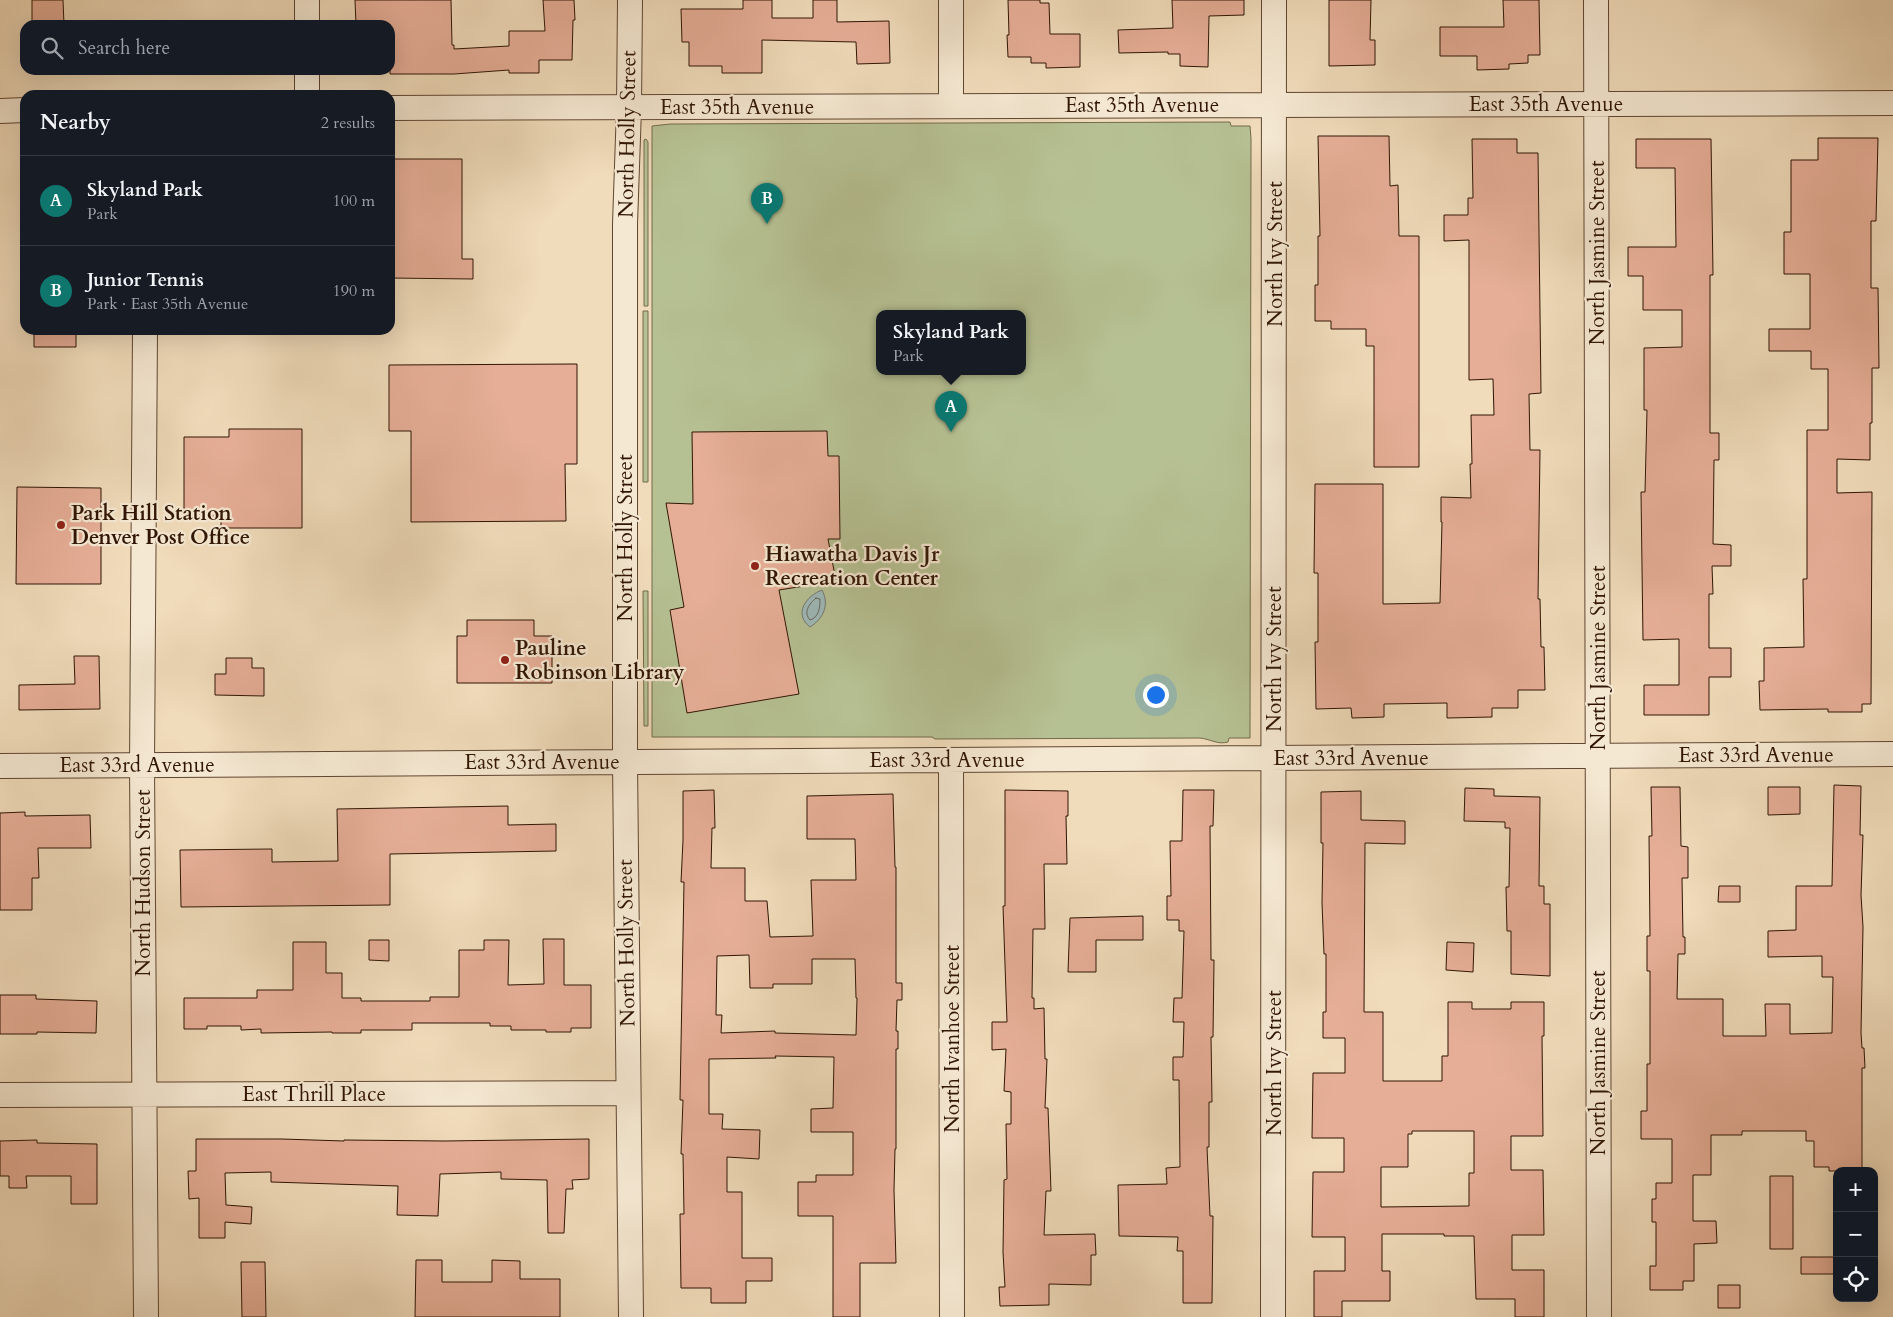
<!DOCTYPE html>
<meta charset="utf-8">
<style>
body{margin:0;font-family:Cardo,serif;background:#242831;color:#f1f3f6}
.controls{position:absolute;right:15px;bottom:15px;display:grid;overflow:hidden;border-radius:10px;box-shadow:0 5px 20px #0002}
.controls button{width:45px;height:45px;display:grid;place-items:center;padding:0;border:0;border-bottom:1px solid #363941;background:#171b24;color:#f1f3f6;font:25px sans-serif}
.you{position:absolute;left:1155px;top:694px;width:18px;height:18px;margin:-12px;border:4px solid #fff;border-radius:50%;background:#1a73e8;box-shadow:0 0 0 8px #1a73e833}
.badge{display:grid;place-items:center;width:32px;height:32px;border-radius:50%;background:#0f766e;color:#fff;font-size:16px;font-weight:700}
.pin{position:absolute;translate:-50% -41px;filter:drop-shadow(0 1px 2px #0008)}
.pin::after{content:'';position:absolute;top:26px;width:18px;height:15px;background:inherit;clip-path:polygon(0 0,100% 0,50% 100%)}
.popup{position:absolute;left:876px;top:310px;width:150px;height:65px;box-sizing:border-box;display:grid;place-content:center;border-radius:10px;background:#171b24;filter:drop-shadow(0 1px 4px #0005);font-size:16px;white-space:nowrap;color:#9ea1a6}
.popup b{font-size:19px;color:#f1f3f6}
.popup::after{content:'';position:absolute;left:50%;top:100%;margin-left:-10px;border:10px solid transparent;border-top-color:#171b24}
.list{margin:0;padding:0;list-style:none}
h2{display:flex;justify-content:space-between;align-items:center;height:65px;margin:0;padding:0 20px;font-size:21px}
h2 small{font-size:16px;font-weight:400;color:#9ea1a6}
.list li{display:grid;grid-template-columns:32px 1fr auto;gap:15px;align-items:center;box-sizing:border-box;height:90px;padding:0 20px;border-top:1px solid #363941}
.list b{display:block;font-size:19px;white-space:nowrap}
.list p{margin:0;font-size:16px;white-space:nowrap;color:#9ea1a6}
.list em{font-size:16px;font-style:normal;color:#9ea1a6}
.icon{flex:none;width:28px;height:28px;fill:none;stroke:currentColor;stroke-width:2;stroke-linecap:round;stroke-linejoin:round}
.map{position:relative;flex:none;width:1893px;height:1317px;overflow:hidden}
.search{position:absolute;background:#171b24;box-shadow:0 5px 20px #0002;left:20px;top:20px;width:375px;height:55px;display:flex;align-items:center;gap:12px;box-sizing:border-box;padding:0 18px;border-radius:15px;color:#9ea1a6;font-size:19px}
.panel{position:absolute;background:#171b24;box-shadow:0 5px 20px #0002;left:20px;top:90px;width:375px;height:245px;border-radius:15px}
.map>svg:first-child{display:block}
.green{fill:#b6c193;stroke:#736b4c;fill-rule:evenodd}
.water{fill:#9eb9b9;stroke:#727771}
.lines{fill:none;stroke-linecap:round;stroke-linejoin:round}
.shore{stroke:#67675e;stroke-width:1}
.building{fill:#e6ae97;stroke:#301504;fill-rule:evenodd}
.minor-casing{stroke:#604632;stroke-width:26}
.minor{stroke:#f5e8d2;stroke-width:24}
.poi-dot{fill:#8f2418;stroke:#f5e8d2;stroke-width:2}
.labels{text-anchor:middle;stroke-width:4.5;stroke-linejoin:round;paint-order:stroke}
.street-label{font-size:21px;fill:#301504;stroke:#f5e8d2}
.poi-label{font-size:21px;font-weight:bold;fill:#301504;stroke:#f5e8d2;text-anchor:start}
</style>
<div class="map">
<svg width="1893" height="1317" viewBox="0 0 1893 1317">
<rect width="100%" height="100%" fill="#f0dbba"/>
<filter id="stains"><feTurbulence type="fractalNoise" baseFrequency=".004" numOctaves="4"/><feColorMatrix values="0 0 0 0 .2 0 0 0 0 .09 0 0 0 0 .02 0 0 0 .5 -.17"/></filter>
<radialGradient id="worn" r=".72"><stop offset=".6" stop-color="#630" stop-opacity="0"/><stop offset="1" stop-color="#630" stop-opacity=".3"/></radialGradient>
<path class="green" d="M 1230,122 L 1231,126 L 1250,126 L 1251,139 L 1250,738 L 1229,738 L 1228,742 C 1218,745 1210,739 1200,738 L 935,739 L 932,737 L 652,737 L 652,126 L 670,124 ZM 880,313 L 1022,313 L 1022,371 L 880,371 Z
M 646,139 L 648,142 L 648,306 L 644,306 L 644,140 Z
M 643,311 L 648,311 L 648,482 L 643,482 Z
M 643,591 L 648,591 L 648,726 L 644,726 Z"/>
<path class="water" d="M 822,590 C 830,605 823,619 810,627 C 793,614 806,596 822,590 Z"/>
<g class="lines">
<path class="shore" d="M 816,598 L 820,599 C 820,608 819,617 810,620 C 803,612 809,604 816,598 Z"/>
</g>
<path class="building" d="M 32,0 L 63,0 L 64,25 L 32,25 Z
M 355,0 L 451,0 L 452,45 L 454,45 L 454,49 L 509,46 L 509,31 L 545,31 L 543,0 L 574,0 L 575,20 L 573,20 L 572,60 L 539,60 L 539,73 L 509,73 L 509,70 L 454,74 L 390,74 L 390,24 L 356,25 Z
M 743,0 L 772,0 L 772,18 L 813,18 L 813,0 L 837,0 L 837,22 L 889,21 L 890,63 L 857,64 L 856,42 L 762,40 L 762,73 L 722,73 L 722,66 L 689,66 L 689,42 L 682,42 L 681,9 L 743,9 Z
M 1008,0 L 1040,0 L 1040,3 L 1049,3 L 1050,34 L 1080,34 L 1080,67 L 1046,68 L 1046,63 L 1031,63 L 1031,57 L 1008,57 L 1007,35 L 1009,35 Z
M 1172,0 L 1244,0 L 1244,15 L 1209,16 L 1208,67 L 1180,66 L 1180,54 L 1168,54 L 1168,52 L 1119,53 L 1118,30 L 1173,28 Z
M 1329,0 L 1371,0 L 1370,40 L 1375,40 L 1375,65 L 1329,66 Z
M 1503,0 L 1539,0 L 1540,55 L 1528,55 L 1528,63 L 1509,64 L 1509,69 L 1477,70 L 1477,56 L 1440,56 L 1440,27 L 1504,27 Z
M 1318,136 L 1389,136 L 1390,186 L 1398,185 L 1399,236 L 1419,236 L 1419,467 L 1374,467 L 1374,346 L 1366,346 L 1366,329 L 1331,329 L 1331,321 L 1315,321 L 1315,285 L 1318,285 L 1318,236 L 1320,236 Z
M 1818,138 L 1878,138 L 1876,221 L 1871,221 L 1871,288 L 1878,288 L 1879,368 L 1872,368 L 1872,423 L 1870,423 L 1870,460 L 1837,459 L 1837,493 L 1872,492 L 1871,704 L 1862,704 L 1862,712 L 1828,712 L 1828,709 L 1760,710 L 1759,681 L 1764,681 L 1764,648 L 1804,647 L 1803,579 L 1807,579 L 1807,430 L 1828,430 L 1828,369 L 1811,369 L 1811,351 L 1769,351 L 1769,329 L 1810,329 L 1810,274 L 1784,274 L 1784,232 L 1791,232 L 1791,160 L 1818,160 Z
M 1472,139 L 1517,139 L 1517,153 L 1538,153 L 1541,393 L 1529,394 L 1530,450 L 1540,450 L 1538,599 L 1540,599 L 1541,647 L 1544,647 L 1545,690 L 1518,690 L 1518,708 L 1492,708 L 1492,717 L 1447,718 L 1447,703 L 1384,704 L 1384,717 L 1352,718 L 1351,708 L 1316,709 L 1315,642 L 1318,642 L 1318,573 L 1314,573 L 1315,484 L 1383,484 L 1383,604 L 1440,603 L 1442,522 L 1441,522 L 1441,497 L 1471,498 L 1470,464 L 1472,464 L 1471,415 L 1494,415 L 1493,379 L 1469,380 L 1469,240 L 1444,241 L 1444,215 L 1468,215 L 1468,198 L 1473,198 Z
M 1636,139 L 1711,139 L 1713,275 L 1710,275 L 1710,433 L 1719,433 L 1719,460 L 1714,460 L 1713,544 L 1731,545 L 1731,566 L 1712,566 L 1713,594 L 1709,594 L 1709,648 L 1731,648 L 1731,677 L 1709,677 L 1709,715 L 1644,715 L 1644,685 L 1679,685 L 1679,639 L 1643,640 L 1641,492 L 1645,492 L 1647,410 L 1644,410 L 1644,348 L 1682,347 L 1682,310 L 1643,310 L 1643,276 L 1628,276 L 1628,247 L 1676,247 L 1675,168 L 1636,168 Z
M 390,159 L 462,159 L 462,259 L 473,259 L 473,279 L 390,278 Z
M 34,330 L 76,330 L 76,347 L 34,347 Z
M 577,364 L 577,464 L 565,464 L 566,521 L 411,522 L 411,431 L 389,431 L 389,365 Z
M 229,429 L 302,429 L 302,528 L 221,528 L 221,516 L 184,516 L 184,437 L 229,437 Z
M 827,431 L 828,456 L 839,456 L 840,539 L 828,539 L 836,581 L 779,590 L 799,694 L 687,713 L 670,610 L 684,607 L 666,503 L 693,504 L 692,432 Z
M 17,487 L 101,488 L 101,584 L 16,584 Z
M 467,620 L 534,620 L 534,636 L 552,636 L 552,683 L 457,683 L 457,636 L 467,636 Z
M 74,656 L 99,656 L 100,709 L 19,710 L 19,685 L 75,684 Z
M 226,658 L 252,658 L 252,668 L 264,668 L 264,696 L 215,695 L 215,674 L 226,674 Z
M 1834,785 L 1861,786 L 1860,835 L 1863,835 L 1861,895 L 1863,927 L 1861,1033 L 1862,1048 L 1864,1048 L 1865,1068 L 1862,1068 L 1862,1171 L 1829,1171 L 1829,1167 L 1814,1167 L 1814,1141 L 1806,1141 L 1806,1131 L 1742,1131 L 1742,1135 L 1711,1135 L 1711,1175 L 1693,1175 L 1693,1221 L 1716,1221 L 1717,1243 L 1694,1244 L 1694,1281 L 1683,1281 L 1683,1290 L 1650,1290 L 1650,1266 L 1656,1266 L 1656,1222 L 1652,1222 L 1652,1199 L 1656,1199 L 1656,1183 L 1672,1183 L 1672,1139 L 1641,1139 L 1641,1111 L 1647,1111 L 1647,1064 L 1650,1064 L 1650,971 L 1647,971 L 1647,936 L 1650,936 L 1649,836 L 1652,836 L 1651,787 L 1680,787 L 1681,846 L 1688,847 L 1688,878 L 1682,878 L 1683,937 L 1685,937 L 1685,954 L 1678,954 L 1677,999 L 1723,999 L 1723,1036 L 1766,1036 L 1765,1004 L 1790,1004 L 1790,1034 L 1832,1033 L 1833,977 L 1822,977 L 1822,956 L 1768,957 L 1768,931 L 1796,930 L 1796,886 L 1832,886 Z
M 1768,787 L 1800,787 L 1800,814 L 1768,815 Z
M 1465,788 L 1494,789 L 1494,796 L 1540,797 L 1539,886 L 1544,886 L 1544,904 L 1550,904 L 1550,976 L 1511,974 L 1511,931 L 1507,931 L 1506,887 L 1509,887 L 1510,828 L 1505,828 L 1505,822 L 1464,821 Z
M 714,790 L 715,828 L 712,828 L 711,868 L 745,868 L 745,901 L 767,901 L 770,937 L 813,936 L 811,880 L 856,880 L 855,839 L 807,839 L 807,796 L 893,794 L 895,867 L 896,867 L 896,983 L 902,983 L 902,1000 L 897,1000 L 896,1031 L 898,1031 L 898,1049 L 896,1049 L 896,1149 L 895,1149 L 894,1190 L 896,1263 L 860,1263 L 860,1317 L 833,1317 L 833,1216 L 798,1216 L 798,1182 L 816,1182 L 816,1175 L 853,1175 L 853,1132 L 811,1132 L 811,1109 L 833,1108 L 834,1057 L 775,1056 L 776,1058 L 709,1059 L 709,1114 L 723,1114 L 722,1129 L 760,1130 L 759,1159 L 727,1157 L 727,1192 L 742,1192 L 742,1258 L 772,1258 L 772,1281 L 746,1281 L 746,1303 L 711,1303 L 711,1288 L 681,1288 L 680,1214 L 684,1214 L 683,1154 L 681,1154 L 683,1100 L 680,1100 L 684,882 L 681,882 L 683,840 L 683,791 ZM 749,955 L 750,988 L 773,988 L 773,984 L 812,984 L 812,959 L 855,959 L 856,998 L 857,998 L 856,1035 L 775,1033 L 775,1031 L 721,1033 L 722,1015 L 716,1015 L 717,956 Z
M 1005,790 L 1068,791 L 1068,816 L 1066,816 L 1067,864 L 1044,864 L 1045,929 L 1033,929 L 1032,998 L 1034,998 L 1034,1009 L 1044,1008 L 1045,1059 L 1047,1059 L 1045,1108 L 1048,1108 L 1051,1191 L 1046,1191 L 1044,1235 L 1095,1234 L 1096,1255 L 1091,1255 L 1091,1285 L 1049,1284 L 1049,1305 L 1000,1306 L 999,1287 L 1005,1287 L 1003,1252 L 1004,1180 L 1007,1179 L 1006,1124 L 1011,1124 L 1011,1092 L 1004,1091 L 1006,1049 L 992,1050 L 992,1022 L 1007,1022 L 1003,906 L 1005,906 Z
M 1183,790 L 1214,790 L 1213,826 L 1210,826 L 1211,960 L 1214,960 L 1213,1037 L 1211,1037 L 1212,1102 L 1209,1102 L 1209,1147 L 1207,1147 L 1210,1216 L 1213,1216 L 1212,1303 L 1183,1303 L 1183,1251 L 1177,1251 L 1178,1237 L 1119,1236 L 1118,1185 L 1167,1184 L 1166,1168 L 1180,1167 L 1179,1080 L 1173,1080 L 1173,1057 L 1183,1057 L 1184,1022 L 1173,1022 L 1174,998 L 1182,998 L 1184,931 L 1179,931 L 1179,920 L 1167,920 L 1167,896 L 1171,896 L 1170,841 L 1182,841 Z
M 1361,791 L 1361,820 L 1405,821 L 1405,844 L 1365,843 L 1364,1012 L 1383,1012 L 1383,1081 L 1442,1081 L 1442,1056 L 1448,1056 L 1448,1002 L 1472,1002 L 1472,1009 L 1511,1009 L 1511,1002 L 1544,1002 L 1544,1036 L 1542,1036 L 1543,1136 L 1511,1136 L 1511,1170 L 1543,1170 L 1544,1235 L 1512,1235 L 1512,1270 L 1544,1270 L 1544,1317 L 1515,1317 L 1515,1299 L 1476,1299 L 1474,1236 L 1444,1236 L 1444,1234 L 1382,1234 L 1382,1271 L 1390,1271 L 1390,1301 L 1342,1301 L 1342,1317 L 1314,1317 L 1314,1271 L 1345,1271 L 1345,1237 L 1312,1237 L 1313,1172 L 1344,1172 L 1344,1138 L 1312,1138 L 1313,1073 L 1345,1073 L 1345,1038 L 1323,1038 L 1323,1012 L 1326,1012 L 1326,954 L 1324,954 L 1322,903 L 1323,843 L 1321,843 L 1321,792 ZM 1412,1131 L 1474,1131 L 1474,1173 L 1469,1173 L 1469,1206 L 1381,1207 L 1381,1167 L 1408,1167 L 1408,1134 L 1412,1134 Z
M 508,806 L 508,825 L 556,824 L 556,851 L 390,854 L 390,905 L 181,907 L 180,850 L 272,849 L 272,862 L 338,861 L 337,809 Z
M 25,812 L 25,816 L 90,815 L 91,848 L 38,848 L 39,878 L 32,878 L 32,910 L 0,910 L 0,813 Z
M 1719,886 L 1740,886 L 1740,902 L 1718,902 Z
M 1143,916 L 1143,940 L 1096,940 L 1096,972 L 1068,972 L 1070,918 Z
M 543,939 L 564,939 L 564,985 L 591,985 L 591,1028 L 571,1028 L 571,1032 L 546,1032 L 546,1030 L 511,1030 L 511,1026 L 490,1026 L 490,1023 L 412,1023 L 412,1030 L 361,1030 L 361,1033 L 332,1033 L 332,1032 L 261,1033 L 261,1029 L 241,1030 L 241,1026 L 207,1026 L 207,1029 L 184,1029 L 184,998 L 257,998 L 257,990 L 293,990 L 293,942 L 326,942 L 326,973 L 342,973 L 342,998 L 361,998 L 361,1001 L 430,1001 L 430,997 L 459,997 L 459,950 L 484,950 L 484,940 L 509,940 L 508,985 L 544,984 Z
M 369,940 L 389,940 L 389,961 L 369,960 Z
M 1447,942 L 1474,943 L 1473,972 L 1446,970 Z
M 0,995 L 36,995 L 36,999 L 97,1001 L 96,1033 L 37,1032 L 37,1034 L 0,1034 Z
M 196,1139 L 282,1139 L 344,1141 L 344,1140 L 445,1141 L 589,1139 L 589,1179 L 572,1180 L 573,1189 L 566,1189 L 564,1233 L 548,1233 L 547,1180 L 501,1179 L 501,1172 L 440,1174 L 438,1216 L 397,1215 L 398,1186 L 271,1182 L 271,1172 L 225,1173 L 226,1205 L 252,1207 L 251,1224 L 225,1222 L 225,1238 L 199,1238 L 199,1198 L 189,1199 L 188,1171 L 196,1171 Z
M 37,1140 L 37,1143 L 97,1144 L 97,1204 L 71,1204 L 71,1176 L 26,1176 L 27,1188 L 9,1188 L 9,1176 L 0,1176 L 0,1141 Z
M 1770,1176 L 1793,1176 L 1793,1249 L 1770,1249 Z
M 1801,1257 L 1837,1257 L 1837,1274 L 1801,1274 Z
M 416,1260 L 442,1260 L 442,1282 L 492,1282 L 492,1260 L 520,1261 L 520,1279 L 560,1279 L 560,1317 L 415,1317 Z
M 241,1262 L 265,1262 L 266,1317 L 242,1317 Z
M 1718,1285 L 1740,1285 L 1740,1308 L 1718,1308 Z"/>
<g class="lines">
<defs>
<path id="minor" d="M 630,0 L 629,108 L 625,224 L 625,762 L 631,1317
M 951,0 L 951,106
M 1596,0 L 1599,1317
M 307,25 L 307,0
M 307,95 L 307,70
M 390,108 L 1893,103
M 0,111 L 25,110
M 145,330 L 142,765 L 146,1317
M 951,760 L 952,1317
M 0,766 L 1893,754
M 0,1095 L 628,1093
M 1273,1317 L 1274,0"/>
</defs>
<use href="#minor" class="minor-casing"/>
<use href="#minor" class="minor"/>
</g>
<g class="poi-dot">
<circle cx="61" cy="525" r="5"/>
<circle cx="755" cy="566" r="5"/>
<circle cx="505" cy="660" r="5"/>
</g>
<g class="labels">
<g class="street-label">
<text x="1546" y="111">East 35th Avenue</text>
<text x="1142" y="112">East 35th Avenue</text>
<text x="737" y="114">East 35th Avenue</text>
<text transform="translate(627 134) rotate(-89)" y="7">North Holly Street</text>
<text transform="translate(1597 253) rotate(-90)" y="7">North Jasmine Street</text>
<text transform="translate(1275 254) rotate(-90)" y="7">North Ivy Street</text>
<text transform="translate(625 538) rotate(-90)" y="7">North Holly Street</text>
<text transform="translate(1598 658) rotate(-90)" y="7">North Jasmine Street</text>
<text transform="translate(1274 659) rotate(-90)" y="7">North Ivy Street</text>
<text x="1756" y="762">East 33rd Avenue</text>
<text x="1351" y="765">East 33rd Avenue</text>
<text x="947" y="767">East 33rd Avenue</text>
<text x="542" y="769">East 33rd Avenue</text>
<text x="137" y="772">East 33rd Avenue</text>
<text transform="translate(143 883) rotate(-90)" y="7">North Hudson Street</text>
<text transform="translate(626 943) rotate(-91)" y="7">North Holly Street</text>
<text transform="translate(952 1039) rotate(-90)" y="7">North Ivanhoe Street</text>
<text transform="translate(1274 1063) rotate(-90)" y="7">North Ivy Street</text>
<text transform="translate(1598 1063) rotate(-90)" y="7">North Jasmine Street</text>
<text x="314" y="1101">East Thrill Place</text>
</g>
<g class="poi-label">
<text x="71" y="520">Park Hill Station<tspan x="71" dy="24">Denver Post Office</tspan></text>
<text x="765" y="561">Hiawatha Davis Jr<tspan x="765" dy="24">Recreation Center</tspan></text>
<text x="515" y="655">Pauline<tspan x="515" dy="24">Robinson Library</tspan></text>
</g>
</g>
<rect width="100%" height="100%" filter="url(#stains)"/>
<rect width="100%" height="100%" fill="url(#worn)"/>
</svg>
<div class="controls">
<button>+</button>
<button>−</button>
<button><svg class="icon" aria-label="locate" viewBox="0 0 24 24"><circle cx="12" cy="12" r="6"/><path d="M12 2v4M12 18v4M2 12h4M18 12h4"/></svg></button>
</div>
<div class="you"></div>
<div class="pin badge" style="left:951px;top:432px">A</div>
<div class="popup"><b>Skyland Park</b>Park</div>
<div class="pin badge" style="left:767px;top:224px">B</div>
<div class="search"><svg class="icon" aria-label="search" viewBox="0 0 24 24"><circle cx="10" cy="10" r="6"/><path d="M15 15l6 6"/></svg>Search here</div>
<section class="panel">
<h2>Nearby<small>2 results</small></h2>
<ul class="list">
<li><span class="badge">A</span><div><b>Skyland Park</b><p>Park</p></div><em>100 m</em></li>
<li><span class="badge">B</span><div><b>Junior Tennis</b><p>Park · East 35th Avenue</p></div><em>190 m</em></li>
</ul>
</section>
</div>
